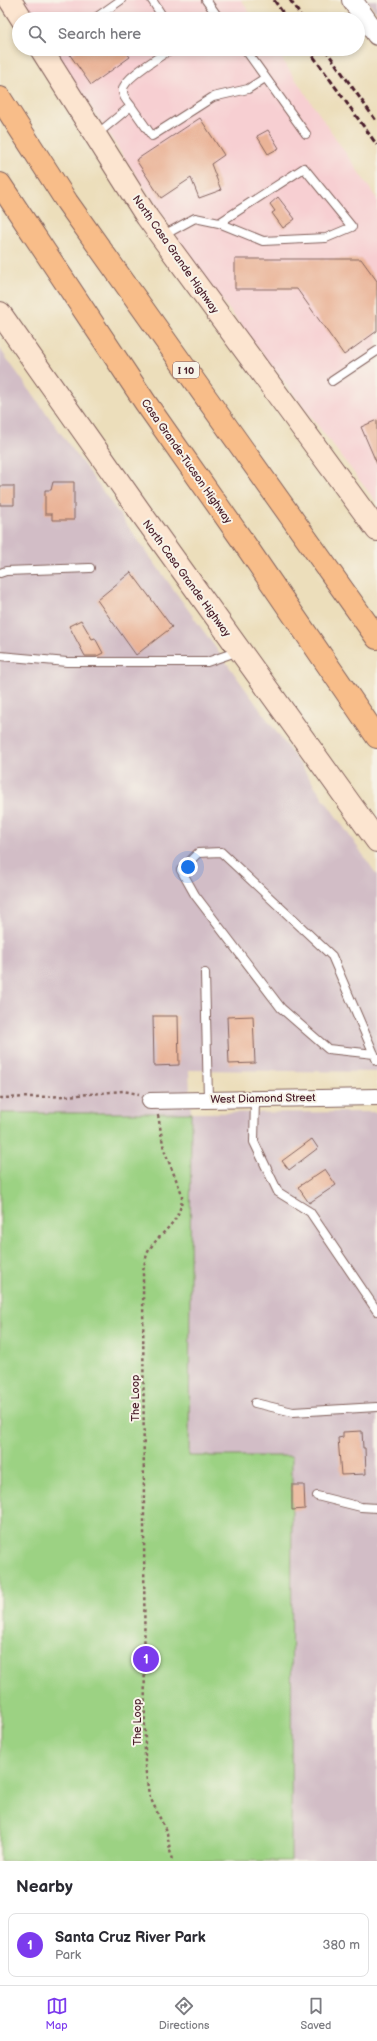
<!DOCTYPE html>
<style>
body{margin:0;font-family:"Balsamiq Sans",sans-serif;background:#f7f7f7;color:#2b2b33}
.you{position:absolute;left:188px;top:867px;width:14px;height:14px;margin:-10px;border:3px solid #fff;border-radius:50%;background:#1a73e8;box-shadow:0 0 0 6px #1a73e833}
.badge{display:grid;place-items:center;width:26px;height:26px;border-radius:50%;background:#7c3aed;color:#fff;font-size:13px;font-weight:700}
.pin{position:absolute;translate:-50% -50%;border:2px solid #fff;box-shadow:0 1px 4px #0006}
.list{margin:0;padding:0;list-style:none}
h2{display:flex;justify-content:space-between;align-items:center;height:52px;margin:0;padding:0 16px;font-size:17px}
h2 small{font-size:13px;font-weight:400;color:#7c7c81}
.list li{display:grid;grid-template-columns:26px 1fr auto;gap:12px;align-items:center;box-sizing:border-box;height:64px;margin:0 8px 8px;padding:0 8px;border:1px solid #e1e1e2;border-radius:8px}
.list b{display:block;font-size:15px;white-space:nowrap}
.list p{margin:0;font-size:13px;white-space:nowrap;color:#7c7c81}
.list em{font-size:13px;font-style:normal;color:#7c7c81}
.icon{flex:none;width:22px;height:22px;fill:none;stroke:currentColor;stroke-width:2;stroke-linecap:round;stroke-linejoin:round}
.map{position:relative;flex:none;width:377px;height:1861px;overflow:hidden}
.search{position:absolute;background:#fff;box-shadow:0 2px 6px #0003;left:12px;right:12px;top:12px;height:44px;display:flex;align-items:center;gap:10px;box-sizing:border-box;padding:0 14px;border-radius:22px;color:#7c7c81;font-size:15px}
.sheet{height:124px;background:#fff}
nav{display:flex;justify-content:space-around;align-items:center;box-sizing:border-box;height:56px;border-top:1px solid #e1e1e2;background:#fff;font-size:11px;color:#7c7c81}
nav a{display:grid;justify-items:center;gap:2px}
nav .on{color:#7c3aed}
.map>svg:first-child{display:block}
.built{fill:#f7cfd2}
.industrial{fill:#d2bdc6}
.green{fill:#9cd283;stroke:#737857}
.building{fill:#eab397}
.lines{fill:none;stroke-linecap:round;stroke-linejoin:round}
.service-casing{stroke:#83625d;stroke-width:10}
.minor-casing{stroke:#83625d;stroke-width:18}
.tertiary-casing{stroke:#83625d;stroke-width:22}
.secondary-casing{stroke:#83625d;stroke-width:24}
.motorway-casing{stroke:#83625d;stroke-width:24}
.path{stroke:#83625d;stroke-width:2.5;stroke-dasharray:3 3;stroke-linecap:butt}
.service{stroke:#fff;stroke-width:8}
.minor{stroke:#fff;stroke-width:16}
.tertiary{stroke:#fff;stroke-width:20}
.secondary{stroke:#fce5d0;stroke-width:22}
.motorway{stroke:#f8bd89;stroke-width:22}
.rail{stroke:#4a1f2b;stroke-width:3;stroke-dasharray:6 3;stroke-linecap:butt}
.labels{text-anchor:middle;stroke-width:4;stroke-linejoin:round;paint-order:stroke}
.shield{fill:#f7f3e8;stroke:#7e5f64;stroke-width:1}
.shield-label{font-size:10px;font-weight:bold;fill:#4a1f2b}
.street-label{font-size:11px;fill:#4a1f2b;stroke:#f7f3e8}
</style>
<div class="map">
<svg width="377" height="1861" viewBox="0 0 377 1861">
<rect width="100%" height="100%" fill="#f7f3e8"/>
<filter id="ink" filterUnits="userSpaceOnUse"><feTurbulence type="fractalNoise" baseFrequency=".025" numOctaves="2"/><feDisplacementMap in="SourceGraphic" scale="8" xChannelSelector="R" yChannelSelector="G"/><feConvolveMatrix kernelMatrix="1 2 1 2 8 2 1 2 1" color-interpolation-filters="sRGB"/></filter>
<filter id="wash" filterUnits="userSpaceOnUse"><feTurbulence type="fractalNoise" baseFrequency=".012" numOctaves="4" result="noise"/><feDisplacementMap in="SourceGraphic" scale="16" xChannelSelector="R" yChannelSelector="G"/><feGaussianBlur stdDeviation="0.9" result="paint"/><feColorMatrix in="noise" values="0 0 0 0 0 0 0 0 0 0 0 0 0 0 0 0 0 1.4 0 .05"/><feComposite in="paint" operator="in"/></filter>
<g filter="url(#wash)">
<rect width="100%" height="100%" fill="#ecdebb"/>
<path class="built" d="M 19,0 L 241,0 L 254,19 L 32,19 Z
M 52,49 L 275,49 L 377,199 L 377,503 L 201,273 Z"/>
<path class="industrial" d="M 367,0 L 377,0 L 377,14 Z
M 0,349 L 301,766 L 377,875 L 377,1072 L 189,1070 L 191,1113 L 377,1112 L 377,1861 L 291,1861 L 292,1457 L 189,1456 L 191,1113 L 0,1113 Z"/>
<path class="green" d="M 0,1113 L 191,1113 L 189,1456 L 292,1456 L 291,1861 L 0,1861 Z"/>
<g id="blocks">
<path class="building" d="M 79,49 L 124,49 L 130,57 L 91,85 L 70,55 Z
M 200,118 L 224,155 L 211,164 L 221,190 L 199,198 L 191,178 L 161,198 L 136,160 Z
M 268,130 L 279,148 L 268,154 L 257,136 Z
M 278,197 L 295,219 L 283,228 L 272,213 L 275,211 L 270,204 Z
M 235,259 L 361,259 L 377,281 L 377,331 L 344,355 L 297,289 L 235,289 Z
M 377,420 L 377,464 L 361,427 Z
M 53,482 L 74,482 L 74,520 L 52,520 L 52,514 L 45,514 L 45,490 L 51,490 Z
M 0,486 L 14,486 L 14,505 L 0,505 Z
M 131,572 L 172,627 L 136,655 L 97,600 Z
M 81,620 L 92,639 L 95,638 L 103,653 L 97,656 L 85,656 L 69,626 Z
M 153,1016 L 178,1016 L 179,1065 L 154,1066 Z
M 253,1016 L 255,1063 L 229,1064 L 227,1017 Z
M 312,1139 L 318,1148 L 289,1170 L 282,1161 Z
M 325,1169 L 336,1185 L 309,1203 L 298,1187 Z
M 362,1431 L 363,1448 L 365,1448 L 366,1474 L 341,1475 L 338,1438 L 343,1437 L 343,1432 Z
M 292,1485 L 304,1485 L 305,1509 L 292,1510 Z"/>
</g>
</g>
<g filter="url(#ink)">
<use href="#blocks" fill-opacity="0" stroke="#83625d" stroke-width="1"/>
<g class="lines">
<defs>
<path id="service" d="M 152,0 L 164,19
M 206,0 L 218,17
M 94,19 L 121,0
M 245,49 L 306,134
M 131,106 L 152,136 L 213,97 L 248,89 L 265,78
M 96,135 L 131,106 C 127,101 122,96 123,89 C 125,77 160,57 171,49
M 162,236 L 195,218 L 219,223 L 263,241 L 326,238 L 352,227 L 304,168 L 219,223
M 332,381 L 377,351
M 0,573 L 6,571 L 90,568
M 0,656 L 67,662 L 207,662 L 239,651
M 205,973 L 208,1099
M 374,1054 L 328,1049 L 281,1008 L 195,895 L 181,870 L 198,853 L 221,852 L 332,956 L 377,1061
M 255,1099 L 254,1142 L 278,1192 L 310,1212 L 377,1311
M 255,1403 L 293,1412 L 377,1407
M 317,1496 L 361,1507 L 377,1508"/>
<path id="minor" d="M 150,1101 L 377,1097"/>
<path id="tertiary" d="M 352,0 L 377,35"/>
<path id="secondary" d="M 10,0 L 22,19
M 41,49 L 147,217 L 377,530
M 0,313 L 141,513 L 377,841"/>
<path id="motorway" d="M 0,98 L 67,202 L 377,638
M 0,184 L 145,402 L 242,540 L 377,737"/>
</defs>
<use href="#service" class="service-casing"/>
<use href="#minor" class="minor-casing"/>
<use href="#tertiary" class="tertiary-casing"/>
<use href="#secondary" class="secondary-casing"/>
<use href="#motorway" class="motorway-casing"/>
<path class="path" d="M 0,1098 L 67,1096 L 123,1091 L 139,1094
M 158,1115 L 164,1150 L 182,1194 C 182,1221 166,1227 151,1247 C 146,1253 145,1263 143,1271 L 145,1766 L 149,1795 L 167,1833 L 172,1861"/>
<use href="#service" class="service"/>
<use href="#minor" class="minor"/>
<use href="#tertiary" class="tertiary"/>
<use href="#secondary" class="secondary"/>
<use href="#motorway" class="motorway"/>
<path class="rail" d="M 274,0 L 287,19
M 290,0 L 303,19
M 308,49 L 377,145
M 325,49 L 377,122"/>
</g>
</g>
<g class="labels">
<rect class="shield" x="173" y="362" width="26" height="16" rx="3"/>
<g class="shield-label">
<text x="186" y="374">I 10</text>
</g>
<g class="street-label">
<text transform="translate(176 254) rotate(55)" y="4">North Casa Grande Highway</text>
<text transform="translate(187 461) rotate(55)" y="4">Casa Grande-Tucson Highway</text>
<text transform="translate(187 578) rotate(54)" y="4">North Casa Grande Highway</text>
<text transform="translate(263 1098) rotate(-1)" y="4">West Diamond Street</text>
<text transform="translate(135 1398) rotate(-90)" y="4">The Loop</text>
<text transform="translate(137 1722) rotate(-90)" y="4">The Loop</text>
</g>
</g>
</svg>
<div class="you"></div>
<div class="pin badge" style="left:146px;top:1659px">1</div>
<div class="search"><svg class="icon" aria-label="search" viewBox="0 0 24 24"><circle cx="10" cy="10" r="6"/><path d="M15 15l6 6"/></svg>Search here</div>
</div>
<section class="sheet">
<h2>Nearby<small></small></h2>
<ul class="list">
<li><span class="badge">1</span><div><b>Santa Cruz River Park</b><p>Park</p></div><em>380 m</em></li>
</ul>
</section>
<nav>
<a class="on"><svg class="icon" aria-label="map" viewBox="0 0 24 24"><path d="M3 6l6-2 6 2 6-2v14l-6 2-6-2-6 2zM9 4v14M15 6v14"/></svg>Map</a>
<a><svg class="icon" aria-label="directions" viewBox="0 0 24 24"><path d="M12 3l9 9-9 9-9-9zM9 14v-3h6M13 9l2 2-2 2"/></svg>Directions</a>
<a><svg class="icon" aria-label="saved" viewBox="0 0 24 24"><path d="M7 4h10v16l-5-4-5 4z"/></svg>Saved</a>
</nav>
